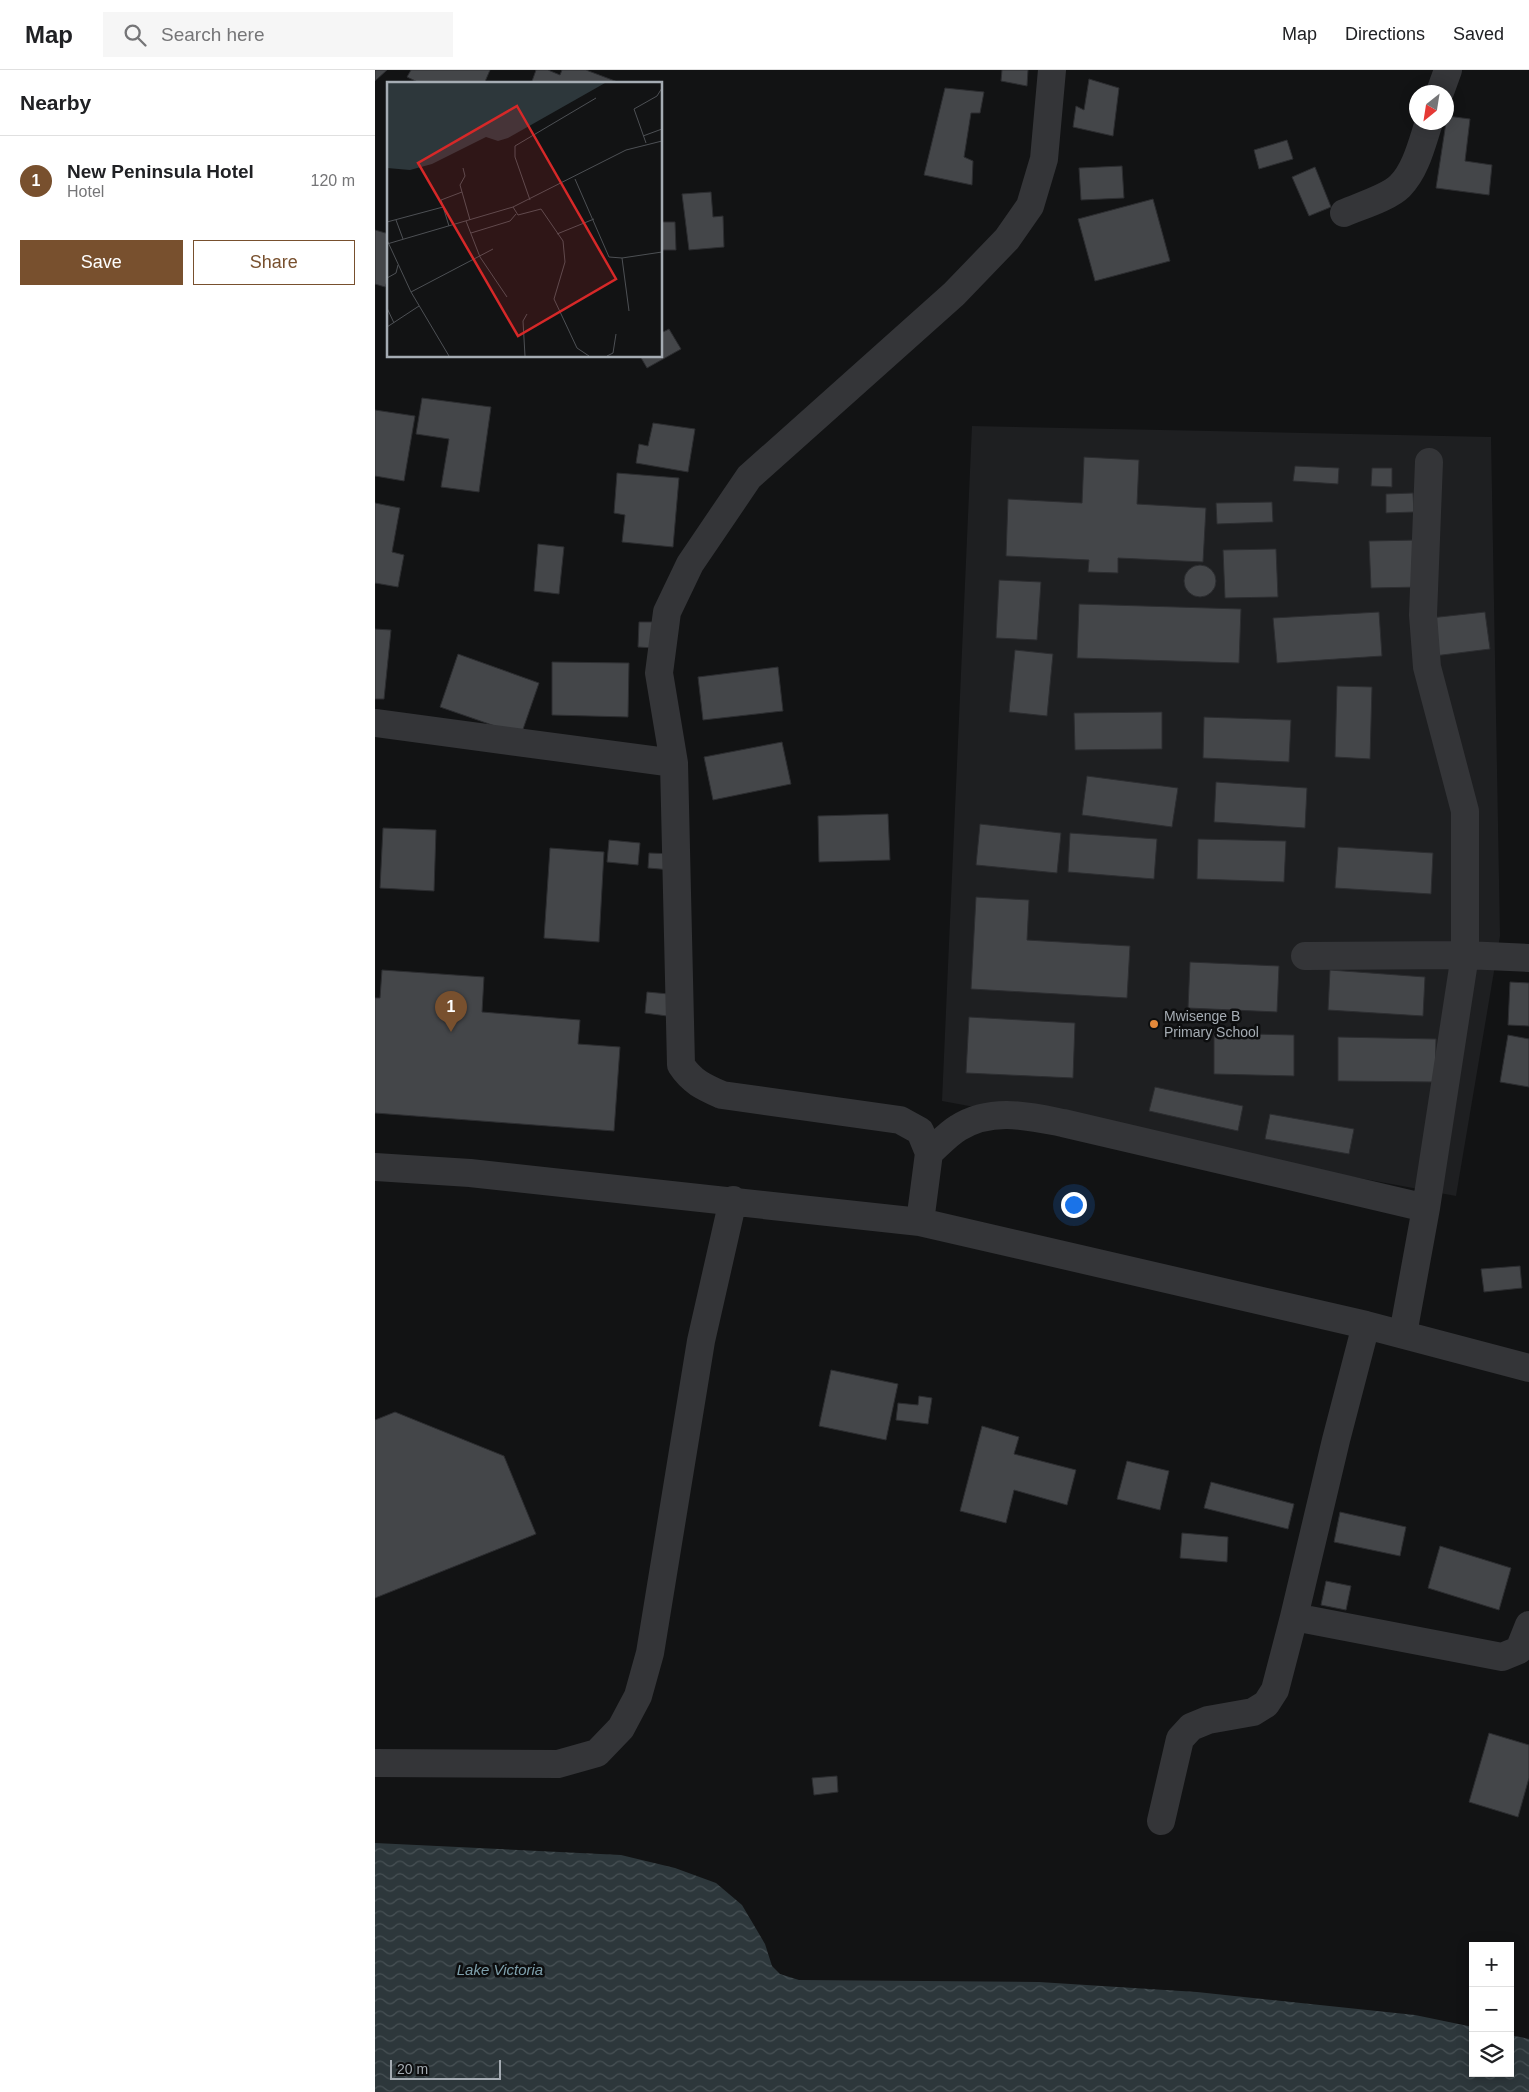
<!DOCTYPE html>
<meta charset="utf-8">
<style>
body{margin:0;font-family:Arial,sans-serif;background:#f6f6f6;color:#202124}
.controls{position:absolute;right:15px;bottom:15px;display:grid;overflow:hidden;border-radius:0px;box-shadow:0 2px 12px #0003}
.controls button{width:45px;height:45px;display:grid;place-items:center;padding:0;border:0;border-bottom:1px solid #e0e0e0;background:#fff;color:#202124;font:25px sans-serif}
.compass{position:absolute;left:1034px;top:15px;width:45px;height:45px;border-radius:50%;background:#fff;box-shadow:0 2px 12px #0003;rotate:210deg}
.scale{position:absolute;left:15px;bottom:12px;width:111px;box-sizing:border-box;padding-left:5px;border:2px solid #a5acb3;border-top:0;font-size:14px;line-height:18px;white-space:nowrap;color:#a5acb3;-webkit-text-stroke:4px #0d0e0f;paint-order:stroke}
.you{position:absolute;left:698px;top:1134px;width:18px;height:18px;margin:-12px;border:4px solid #fff;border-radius:50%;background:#1a73e8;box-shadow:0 0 0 8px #1a73e833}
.badge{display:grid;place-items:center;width:32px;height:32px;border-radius:50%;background:#78502e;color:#fff;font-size:16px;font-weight:700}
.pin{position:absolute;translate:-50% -41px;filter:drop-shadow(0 1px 2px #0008)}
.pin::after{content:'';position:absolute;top:26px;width:18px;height:15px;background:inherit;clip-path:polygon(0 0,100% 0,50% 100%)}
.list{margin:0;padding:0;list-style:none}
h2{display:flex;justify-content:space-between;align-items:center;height:65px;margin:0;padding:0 20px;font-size:21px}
h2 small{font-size:16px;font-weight:400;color:#757577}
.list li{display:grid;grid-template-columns:32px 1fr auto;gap:15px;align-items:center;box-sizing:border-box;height:90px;padding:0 20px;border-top:1px solid #e0e0e0}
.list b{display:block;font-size:19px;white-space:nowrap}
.list p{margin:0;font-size:16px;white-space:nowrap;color:#757577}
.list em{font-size:16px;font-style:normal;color:#757577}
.actions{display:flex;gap:10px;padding:15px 20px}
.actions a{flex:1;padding:11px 0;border:1px solid #78502e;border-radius:0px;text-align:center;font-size:18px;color:#78502e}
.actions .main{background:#78502e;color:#fff}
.icon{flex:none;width:28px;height:28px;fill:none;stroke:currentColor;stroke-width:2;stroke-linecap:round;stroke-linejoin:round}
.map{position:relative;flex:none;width:1154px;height:2022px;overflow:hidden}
header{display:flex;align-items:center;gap:30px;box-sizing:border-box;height:70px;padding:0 25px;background:#fff;border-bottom:1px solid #e0e0e0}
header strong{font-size:24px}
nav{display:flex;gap:28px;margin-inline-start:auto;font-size:18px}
.search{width:350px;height:45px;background:#f6f6f6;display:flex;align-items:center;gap:12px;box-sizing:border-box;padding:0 18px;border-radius:0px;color:#757577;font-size:19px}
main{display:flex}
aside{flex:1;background:#fff}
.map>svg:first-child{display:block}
.built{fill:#1e1f21}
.water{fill:url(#water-waves)}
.building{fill:#444649;stroke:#2c2d30}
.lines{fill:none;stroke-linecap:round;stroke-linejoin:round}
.minor{stroke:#343538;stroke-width:28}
.poi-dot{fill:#e4893a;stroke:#0d0e0f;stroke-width:2}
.labels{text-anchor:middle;stroke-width:5;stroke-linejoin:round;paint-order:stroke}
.poi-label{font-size:14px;fill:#a5acb3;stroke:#0d0e0f;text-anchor:start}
.water-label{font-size:15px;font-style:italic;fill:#7ea0ac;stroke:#0d0e0f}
.inset-road{fill:none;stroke:#4d5054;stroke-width:1}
.view{fill:#d62828;fill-opacity:0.15;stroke:#d62828;stroke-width:2.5}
.inset-edge{fill:none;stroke:#a5acb3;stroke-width:2.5}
</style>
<header>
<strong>Map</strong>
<div class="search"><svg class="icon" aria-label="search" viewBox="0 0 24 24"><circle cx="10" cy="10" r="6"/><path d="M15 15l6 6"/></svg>Search here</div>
<nav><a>Map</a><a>Directions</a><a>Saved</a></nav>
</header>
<main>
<aside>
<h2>Nearby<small></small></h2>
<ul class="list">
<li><span class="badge">1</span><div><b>New Peninsula Hotel</b><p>Hotel</p></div><em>120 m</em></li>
</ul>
<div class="actions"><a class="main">Save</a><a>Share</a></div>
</aside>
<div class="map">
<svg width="1154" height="2022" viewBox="0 0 1154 2022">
<defs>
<pattern id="water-waves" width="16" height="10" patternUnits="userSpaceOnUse" patternTransform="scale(1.25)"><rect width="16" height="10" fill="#2d373b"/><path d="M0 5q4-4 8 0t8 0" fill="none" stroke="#485155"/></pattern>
</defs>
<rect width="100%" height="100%" fill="#121314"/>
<path class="built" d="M 597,356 L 1116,367 L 1125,866 L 1081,1126 L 567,1031 Z"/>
<path class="water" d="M 0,1773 L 246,1785 L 300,1798 L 341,1813 L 367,1835 L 390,1874 L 397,1896 L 405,1904 L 424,1910 L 664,1912 L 822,1922 L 1040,1945 L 1098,1957 L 1098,2003 L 1135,2003 L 1135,1965 L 1154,1969 L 1154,2022 L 0,2022 Z"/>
<path class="building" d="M 0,0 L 12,0 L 0,11 Z
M 36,0 L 115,0 L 109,14 L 47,14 L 32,7 Z
M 161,0 L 173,0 L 185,5 L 187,0 L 211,0 L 248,14 L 156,14 Z
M 627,0 L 653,0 L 652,16 L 626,11 Z
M 714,9 L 744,18 L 738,66 L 698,57 L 701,36 L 709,40 Z
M 570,18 L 609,22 L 605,43 L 596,43 L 589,87 L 598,91 L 597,115 L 549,105 Z
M 1072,46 L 1095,49 L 1090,91 L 1117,95 L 1114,125 L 1061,118 Z
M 912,70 L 918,89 L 884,99 L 879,80 Z
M 747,96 L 749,128 L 706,130 L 704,98 Z
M 940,97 L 956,137 L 934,146 L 917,107 Z
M 336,122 L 338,147 L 348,146 L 349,177 L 314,180 L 307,124 Z
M 778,129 L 795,191 L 720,211 L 703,149 Z
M 286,152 L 300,152 L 301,180 L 286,180 Z
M 0,160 L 14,164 L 14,206 L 10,217 L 0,214 Z
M 294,259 L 306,279 L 272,298 L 265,286 L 286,286 L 286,263 Z
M 47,328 L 116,337 L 104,422 L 66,417 L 74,369 L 41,364 Z
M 0,340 L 40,346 L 29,411 L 0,406 Z
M 278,353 L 320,359 L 313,402 L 261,393 L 264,374 L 273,376 Z
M 709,387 L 764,390 L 762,434 L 831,438 L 828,492 L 743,488 L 743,503 L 713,502 L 714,490 L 631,486 L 633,429 L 707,433 Z
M 920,396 L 964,398 L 963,414 L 918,411 Z
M 997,398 L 1017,398 L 1017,417 L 996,416 Z
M 242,403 L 304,408 L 298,477 L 247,472 L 250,445 L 239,443 Z
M 1038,423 L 1039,442 L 1011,443 L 1011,424 Z
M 897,432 L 898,452 L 842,454 L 841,433 Z
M 0,433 L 25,438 L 17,482 L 29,485 L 23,517 L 0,513 Z
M 1043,470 L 1045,517 L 996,518 L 994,471 Z
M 163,474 L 189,477 L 184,524 L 159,521 Z
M 901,479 L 903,527 L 850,528 L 848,480 Z
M809 511a16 16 0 1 1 32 0a16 16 0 1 1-32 0Z
M 624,510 L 666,512 L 662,570 L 621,568 Z
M 704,534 L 866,539 L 864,593 L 702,588 Z
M 1004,542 L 1007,586 L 902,593 L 898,548 Z
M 1110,542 L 1115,579 L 1059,586 L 1055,548 Z
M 264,552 L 281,552 L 279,578 L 263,577 Z
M 0,559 L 16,560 L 9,629 L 0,629 Z
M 640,580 L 678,584 L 672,646 L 634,642 Z
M 83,584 L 164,613 L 146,665 L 65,637 Z
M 177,592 L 254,593 L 253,647 L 177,645 Z
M 403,597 L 408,641 L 328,650 L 323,607 Z
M 962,616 L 997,617 L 995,689 L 960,687 Z
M 787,642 L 787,679 L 700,680 L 699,643 Z
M 829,647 L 916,650 L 914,692 L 828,688 Z
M 407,672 L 416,714 L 338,730 L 329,687 Z
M 712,706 L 803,718 L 797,757 L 707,745 Z
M 841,712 L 932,718 L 930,758 L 839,752 Z
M 513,744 L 515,790 L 444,792 L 443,746 Z
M 605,754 L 686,763 L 682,803 L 601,795 Z
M 8,758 L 61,760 L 59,821 L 5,818 Z
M 695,763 L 782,769 L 779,809 L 693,802 Z
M 823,769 L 911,771 L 909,812 L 822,809 Z
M 234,770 L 265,773 L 263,795 L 232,792 Z
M 963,777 L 1058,783 L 1056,824 L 960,818 Z
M 175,778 L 229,782 L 224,872 L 169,868 Z
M 274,783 L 299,784 L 297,800 L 273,798 Z
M 601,827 L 654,830 L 652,870 L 755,876 L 752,928 L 596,919 Z
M 815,892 L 904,896 L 902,942 L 813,938 Z
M 7,900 L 109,907 L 107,942 L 205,950 L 203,974 L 245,977 L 239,1061 L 0,1043 L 0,928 L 5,928 Z
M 955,900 L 1050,907 L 1048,946 L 953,940 Z
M 1135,912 L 1154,913 L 1154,956 L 1133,955 Z
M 272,922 L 294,924 L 292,946 L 270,943 Z
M 594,947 L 700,953 L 698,1008 L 591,1003 Z
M 839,963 L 919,965 L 919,1006 L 839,1004 Z
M 1133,965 L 1154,969 L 1154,1017 L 1125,1012 Z
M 963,967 L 1061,969 L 1060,1012 L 963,1011 Z
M 780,1017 L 868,1036 L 863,1061 L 774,1041 Z
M 895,1044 L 979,1059 L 974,1084 L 890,1069 Z
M 1145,1196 L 1147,1218 L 1109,1222 L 1106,1199 Z
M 456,1300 L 523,1314 L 511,1370 L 444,1356 Z
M 544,1326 L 557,1328 L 553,1354 L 521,1350 L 523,1333 L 543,1335 Z
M 20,1342 L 129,1386 L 161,1464 L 0,1528 L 0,1350 Z
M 607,1356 L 644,1367 L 639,1384 L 701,1400 L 692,1435 L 639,1420 L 631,1453 L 585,1441 Z
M 752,1391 L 794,1401 L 785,1440 L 742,1429 Z
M 836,1412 L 919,1434 L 913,1459 L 829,1438 Z
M 965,1442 L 1031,1457 L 1025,1486 L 959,1472 Z
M 807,1463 L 853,1467 L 852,1492 L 805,1488 Z
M 1065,1476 L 1136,1498 L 1124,1540 L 1053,1518 Z
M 951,1511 L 976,1516 L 971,1540 L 946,1535 Z
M 1114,1663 L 1154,1675 L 1154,1708 L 1143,1747 L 1094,1732 Z
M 462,1706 L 463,1722 L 439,1725 L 437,1708 Z"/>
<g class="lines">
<path class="minor" d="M 1065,22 L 1073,0
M 969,143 C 985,136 1013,128 1025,116 C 1041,100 1047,73 1054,52
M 0,653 L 299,693
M 930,886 L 1090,885 L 1154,888
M 554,1083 C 563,1075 573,1064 583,1058 C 616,1037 653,1046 688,1053 L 1051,1138
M 0,1097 L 95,1103 L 545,1152 L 991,1255 L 1154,1298
M 545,1152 L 554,1083 L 545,1061 L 525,1050 L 347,1025 C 329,1017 317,1012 306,995 L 299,693 L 284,603 L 292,542 L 315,494 L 374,407 L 579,224 L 632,169 L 655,136 L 669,89 L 677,0
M 1028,1264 L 1051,1138 L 1090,885 L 1090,741 L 1052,597 L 1048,545 L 1054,392
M 919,1547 L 1127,1587 L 1144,1580 L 1154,1555
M 0,1693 L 183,1694 L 222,1683 L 246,1658 L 263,1626 L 275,1583 L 326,1271 L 358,1130
M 786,1751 L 805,1669 L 816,1657 L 833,1650 L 878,1642 L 891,1634 L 900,1620 L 919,1547 L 961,1370 L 991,1255"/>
</g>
<circle class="poi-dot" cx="779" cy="954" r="5"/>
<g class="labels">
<g class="poi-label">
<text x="789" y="951">Mwisenge B<tspan x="789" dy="16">Primary School</tspan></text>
</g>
<g class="water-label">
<text x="125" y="1905">Lake Victoria</text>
</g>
</g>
<g transform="translate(12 12)">
<rect width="275" height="275" fill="#121314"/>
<path d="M 0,1 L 218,1 L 121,56 L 111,59 L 99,55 L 45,82 L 23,88 L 0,86 Z" fill="#2d373b"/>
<path class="inset-road" d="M 256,54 L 275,47M 259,61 L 247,27 L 270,14 L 275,6M 76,86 L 78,94 L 73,103 L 83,138M 188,97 L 222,175 L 235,176 L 275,170M 143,118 L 128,75 L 128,64 L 209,16M 126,125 L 131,133 L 154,127 L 176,159 L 178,180 L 167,217 L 190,266 L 202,274M 9,138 L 16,157M 79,139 L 93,175 L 120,215M 0,140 L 56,125M 62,144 L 54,118 L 75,110M 84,151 L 123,139 L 129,132M 170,152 L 207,137M 0,158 L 24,210 L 62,274M 0,162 L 126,125 L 239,68 L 275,59M 235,176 L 242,229M 0,196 L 9,191 L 11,183M 24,210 L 106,167M 0,226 L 7,241M 0,245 L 32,224M 138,274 L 136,239 L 140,232M 220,274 L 226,271 L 229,252"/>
<path class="view" d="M 130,24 L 229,197 L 131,254 L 31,81 Z"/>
<rect width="275" height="275" class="inset-edge"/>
</g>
</svg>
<div class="controls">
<button>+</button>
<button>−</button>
<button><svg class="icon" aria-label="layers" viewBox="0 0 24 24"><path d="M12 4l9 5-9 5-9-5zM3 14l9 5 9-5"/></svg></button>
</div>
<svg class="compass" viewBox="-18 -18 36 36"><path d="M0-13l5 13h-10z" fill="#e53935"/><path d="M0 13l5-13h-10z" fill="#757577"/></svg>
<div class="scale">20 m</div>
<div class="you"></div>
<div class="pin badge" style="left:76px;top:962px">1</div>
</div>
</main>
